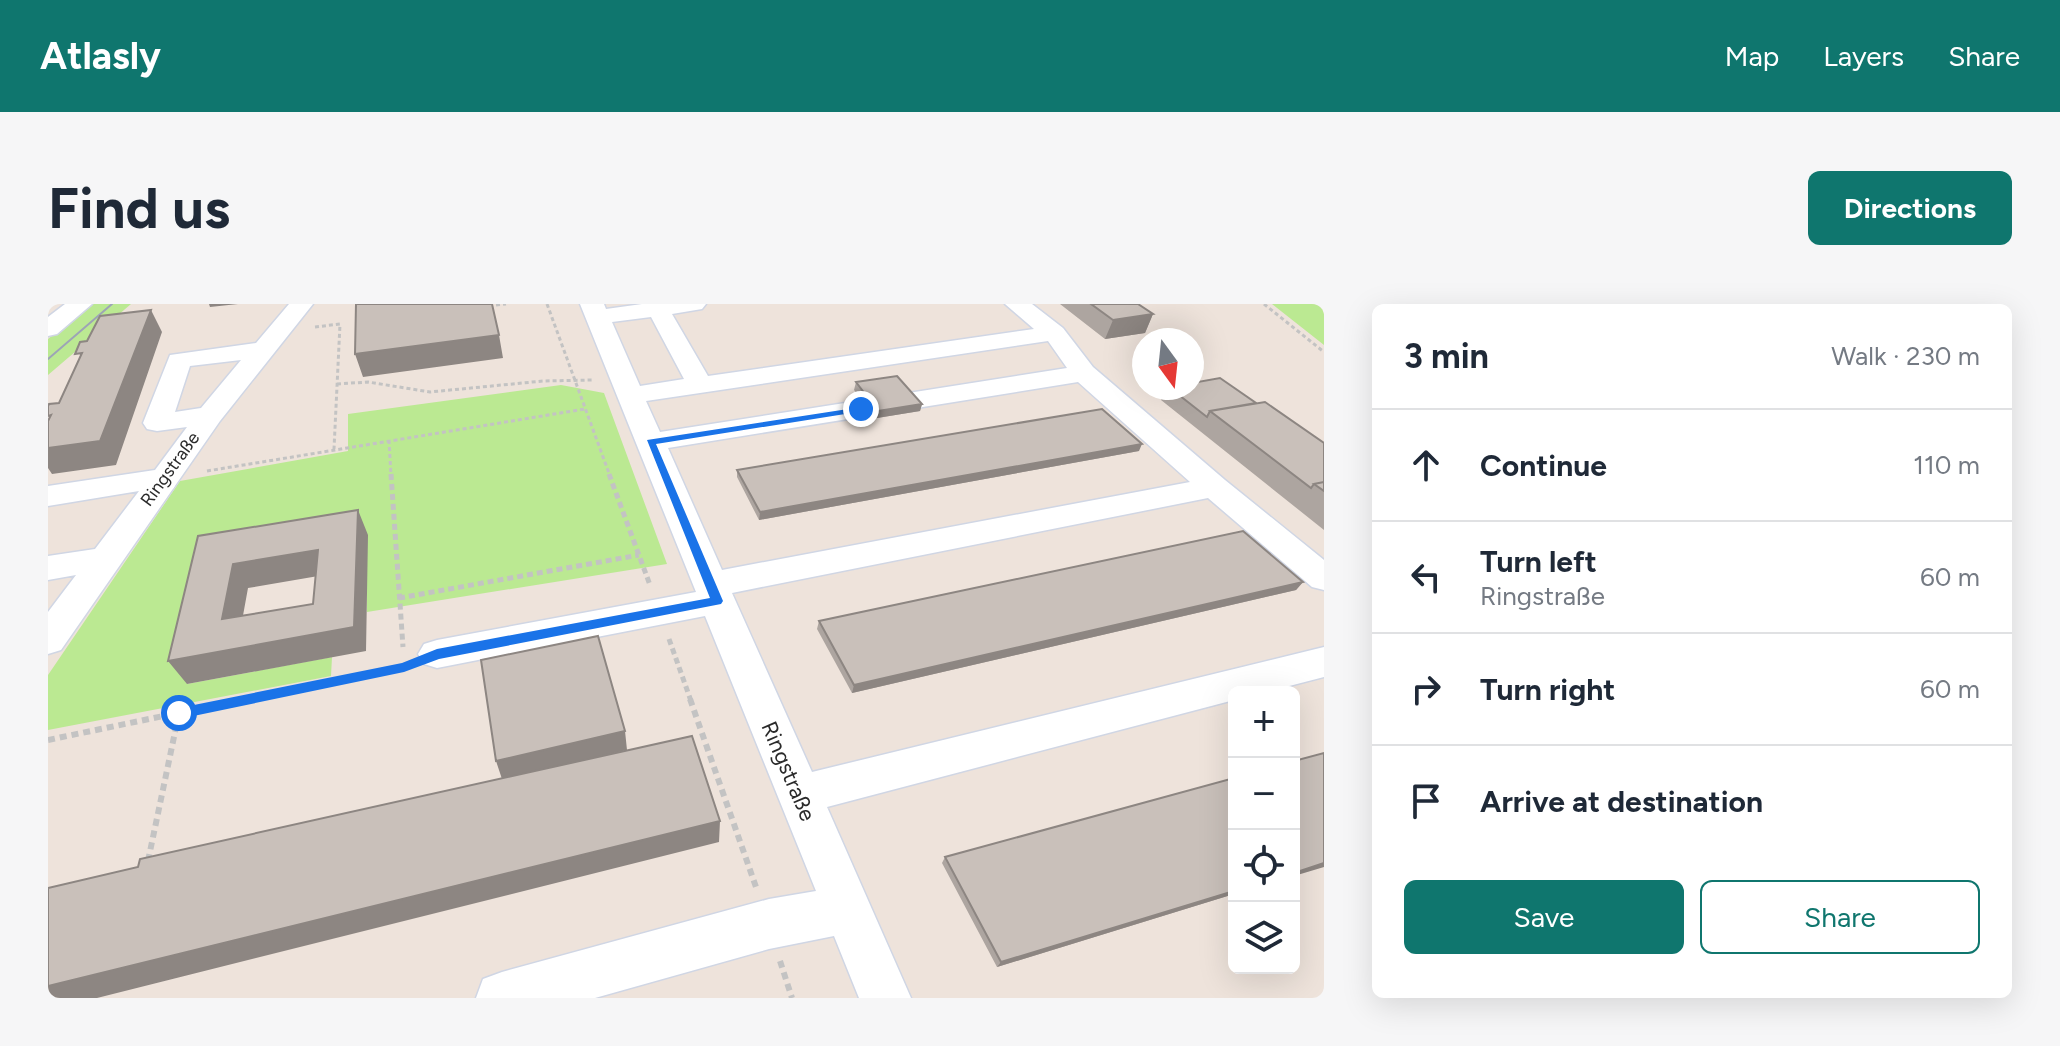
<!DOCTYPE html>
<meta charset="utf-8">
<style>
body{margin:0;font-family:Figtree,sans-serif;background:#f6f6f7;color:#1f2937}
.controls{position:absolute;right:24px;bottom:24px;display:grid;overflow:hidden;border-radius:12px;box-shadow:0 8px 32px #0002}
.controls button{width:72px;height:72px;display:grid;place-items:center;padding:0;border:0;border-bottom:2px solid #e0e1e3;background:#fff;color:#1f2937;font:40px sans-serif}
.compass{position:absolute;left:1084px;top:24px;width:72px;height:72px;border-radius:50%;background:#fff;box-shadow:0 8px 32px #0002;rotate:165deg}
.stop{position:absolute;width:24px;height:24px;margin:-18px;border:6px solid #1a73e8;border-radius:50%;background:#fff}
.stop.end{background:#1a73e8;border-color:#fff;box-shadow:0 2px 8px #0008}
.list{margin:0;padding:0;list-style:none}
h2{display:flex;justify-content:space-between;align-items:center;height:104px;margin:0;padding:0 32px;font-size:34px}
h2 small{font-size:26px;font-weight:400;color:#747a83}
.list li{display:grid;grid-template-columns:52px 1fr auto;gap:24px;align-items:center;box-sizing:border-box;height:112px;padding:0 32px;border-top:2px solid #e0e1e3}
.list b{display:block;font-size:30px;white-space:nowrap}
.list p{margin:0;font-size:26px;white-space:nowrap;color:#747a83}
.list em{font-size:26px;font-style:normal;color:#747a83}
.actions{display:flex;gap:16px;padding:24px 32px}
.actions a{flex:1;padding:18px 0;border:2px solid #0f766e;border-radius:12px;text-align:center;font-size:28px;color:#0f766e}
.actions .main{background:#0f766e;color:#fff}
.icon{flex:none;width:44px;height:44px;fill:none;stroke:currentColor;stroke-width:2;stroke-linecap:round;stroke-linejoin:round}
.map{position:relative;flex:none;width:1276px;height:694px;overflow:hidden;border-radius:12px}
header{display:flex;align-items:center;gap:48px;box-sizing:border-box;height:112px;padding:0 40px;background:#0f766e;color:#fff}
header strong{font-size:38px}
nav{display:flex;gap:44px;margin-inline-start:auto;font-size:28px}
.intro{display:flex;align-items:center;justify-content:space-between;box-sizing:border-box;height:192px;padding:0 48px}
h1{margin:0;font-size:56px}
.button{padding:20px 36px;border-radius:12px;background:#0f766e;color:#fff;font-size:28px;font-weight:700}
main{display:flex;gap:48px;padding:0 48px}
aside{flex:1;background:#fff;border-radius:12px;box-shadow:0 8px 32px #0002}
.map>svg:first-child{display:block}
.green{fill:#bbe992}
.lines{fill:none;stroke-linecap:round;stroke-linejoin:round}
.minor-casing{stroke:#d0d6e4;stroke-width:3}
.path-far2{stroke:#c3c3c3;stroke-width:3;stroke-dasharray:4 3;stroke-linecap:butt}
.path-far1{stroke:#c3c3c3;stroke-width:5;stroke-dasharray:6 4;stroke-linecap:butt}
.path{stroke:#c3c3c3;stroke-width:6;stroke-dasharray:7 5;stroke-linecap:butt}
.minor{fill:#fff;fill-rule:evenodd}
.tram{stroke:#9da4b6;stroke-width:2}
.wall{fill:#ada5a0}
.shaded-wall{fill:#8d8682}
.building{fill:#c9c0ba;stroke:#8d8682;stroke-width:2;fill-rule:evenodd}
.route{fill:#1a73e8}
.labels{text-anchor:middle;stroke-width:8;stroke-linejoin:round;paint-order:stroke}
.far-street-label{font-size:18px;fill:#2a2a2a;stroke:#fff}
.street-label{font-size:22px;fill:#2a2a2a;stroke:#fff}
</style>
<header>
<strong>Atlasly</strong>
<nav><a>Map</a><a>Layers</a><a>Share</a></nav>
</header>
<div class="intro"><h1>Find us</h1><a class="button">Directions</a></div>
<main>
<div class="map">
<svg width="1276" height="694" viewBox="0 0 1276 694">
<rect width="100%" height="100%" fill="#eee3db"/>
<path class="green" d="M 43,0 L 83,0 L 0,71 L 0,35 Z
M 1224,0 L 1276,0 L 1276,41 Z
M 513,81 L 556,89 L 619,260 L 319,308 L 319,231 L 165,256 L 139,380 L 284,353 L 283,372 L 0,426 L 0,371 L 132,177 L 300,147 L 300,110 Z"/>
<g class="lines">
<defs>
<path id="minor" d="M 17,0 L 44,0 L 9,30 L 0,32 L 0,13 Z
M 241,0 L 265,0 L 172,117 L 13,346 L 0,350 L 0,308 L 28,271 L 0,276 L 0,252 L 47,245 L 91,187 L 0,202 L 0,182 L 107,166 L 139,123 L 109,127 L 99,125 L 95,119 L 122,51 L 208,39 ZM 193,56 L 153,104 L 127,108 L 142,62 Z
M 532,0 L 556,0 L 558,5 L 594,0 L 658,0 L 654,5 L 624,10 L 660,72 L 986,25 L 957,0 L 984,0 L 1015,24 L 1045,63 L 1177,176 L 1276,256 L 1276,286 L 1264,283 L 1160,194 L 684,289 L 764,468 L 1276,343 L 1276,373 L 1218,388 L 1186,388 L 1186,396 L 779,503 L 863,694 L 811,694 L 786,632 L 721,645 L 547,694 L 428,694 L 435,675 L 454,668 L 721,595 L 768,587 L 657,312 L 389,364 L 376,360 L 370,350 L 376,340 L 389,336 L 648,288 ZM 603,13 L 636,75 L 592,82 L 564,18 ZM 1000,37 L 1019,64 L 612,128 L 598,97 ZM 1030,78 L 1142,178 L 674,266 L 620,144 Z"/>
</defs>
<use href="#minor" class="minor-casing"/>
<path class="path-far2" d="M 499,0 L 562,172
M 1216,0 L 1276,48
M 448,1 L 458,0
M 267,23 L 292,20 L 286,145
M 289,80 L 320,78 L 382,88 L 495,77 L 544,76
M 341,136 L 343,172
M 159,167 L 537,105"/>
<path class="path-far1" d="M 343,170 L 355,343
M 561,170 L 602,281
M 351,294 L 591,251
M 621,335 L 643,397
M 187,397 L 359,362"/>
<path class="path" d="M 642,395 L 708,583
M 0,436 L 197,395
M 100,557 L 131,409
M 732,657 L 744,694"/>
<use href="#minor" class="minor"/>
<path class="tram" d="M 0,55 L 64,0"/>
</g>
<path class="wall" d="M 1012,0 L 1090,0 L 1105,10 L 1097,29 L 1057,35 Z
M 808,78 L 874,100 L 872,107 L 829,114 L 806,86 Z
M 1119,84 L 1144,84 L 1208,99 L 1276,139 L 1276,226 L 1113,96 Z
M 1091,147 L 711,216 L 689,173 L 689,166 Z
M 1255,278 L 1248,286 L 804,389 L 769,325 L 771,317 Z
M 1186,474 L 1186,590 L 949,663 L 894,559 L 897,553 Z"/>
<path class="shaded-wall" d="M 161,0 L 190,0 L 162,3 Z
M 103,6 L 114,28 L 68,161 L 4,170 L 0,164 L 0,144 Z
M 1105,10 L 1097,29 L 1057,35 L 1065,16 Z
M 451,31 L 455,54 L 315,73 L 307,50 Z
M 874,100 L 872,107 L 829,114 L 830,107 Z
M 1094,140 L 1091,147 L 711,216 L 712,208 Z
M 310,206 L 320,231 L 318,347 L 139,380 L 120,357 L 306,323 Z
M 270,246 L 282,270 L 200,284 L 190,339 L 174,315 L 185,260 Z
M 1255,278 L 1248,286 L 804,389 L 806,381 Z
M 577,427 L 579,446 L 454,475 L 448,457 Z
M 672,517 L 671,538 L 49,694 L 0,694 L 0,682 Z
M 1276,559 L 1276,563 L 1246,572 L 1246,569 Z
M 1186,587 L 1186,590 L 949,663 L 953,658 Z"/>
<path class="building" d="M 308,0 L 444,0 L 451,31 L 307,50 Z
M 1043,0 L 1090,0 L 1105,10 L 1065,16 Z
M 103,6 L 52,137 L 0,144 L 0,117 L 3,111 L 0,112 L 0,102 L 1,100 L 11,99 L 34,49 L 27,50 L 32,38 L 39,37 L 52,12 Z
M 849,72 L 874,100 L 830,107 L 808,78 Z
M 1172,74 L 1208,99 L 1162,107 L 1159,113 L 1122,84 L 1144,84 L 1144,79 Z
M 1217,98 L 1276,139 L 1276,178 L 1266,180 L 1263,184 L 1162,107 Z
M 1054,105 L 1094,140 L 712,208 L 689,166 Z
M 1276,178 L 1276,187 L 1266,180 Z
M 310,206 L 306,323 L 120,357 L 150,232 ZM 270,246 L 265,300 L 174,315 L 185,260 Z
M 1195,227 L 1255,278 L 806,381 L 771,317 Z
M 550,332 L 577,427 L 448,457 L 433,356 Z
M 644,432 L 672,517 L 0,682 L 0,584 L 90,563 L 92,555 Z
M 1276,449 L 1276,559 L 1246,569 L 1246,457 Z
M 1186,474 L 1186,587 L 953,658 L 897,553 Z"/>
<path class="route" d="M 813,103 L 816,107 L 608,140 L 675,297 L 673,300 L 391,355 L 356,368 L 131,415 L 124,409 L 131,404 L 354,359 L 389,345 L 662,294 L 599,136 Z"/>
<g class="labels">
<g class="far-street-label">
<text transform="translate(122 165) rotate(-54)" y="6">Ringstraße</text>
</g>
<g class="street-label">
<text transform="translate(741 467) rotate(67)" y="8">Ringstraße</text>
</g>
</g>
</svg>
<div class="controls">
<button>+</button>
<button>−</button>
<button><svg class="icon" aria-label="locate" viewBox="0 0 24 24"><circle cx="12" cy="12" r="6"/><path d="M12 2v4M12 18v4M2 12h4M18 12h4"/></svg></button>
<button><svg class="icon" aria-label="layers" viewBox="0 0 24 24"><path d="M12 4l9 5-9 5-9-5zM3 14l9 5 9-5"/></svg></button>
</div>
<svg class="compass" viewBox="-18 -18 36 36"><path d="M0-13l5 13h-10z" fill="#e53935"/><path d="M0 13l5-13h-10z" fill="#747a83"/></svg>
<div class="stop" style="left:131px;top:409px"></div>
<div class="stop end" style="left:813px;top:105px"></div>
</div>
<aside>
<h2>3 min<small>Walk · 230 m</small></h2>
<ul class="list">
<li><svg class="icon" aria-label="ahead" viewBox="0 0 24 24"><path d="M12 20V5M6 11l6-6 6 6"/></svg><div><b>Continue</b></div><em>110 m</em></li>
<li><svg class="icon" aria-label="left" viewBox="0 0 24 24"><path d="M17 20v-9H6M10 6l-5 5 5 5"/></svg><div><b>Turn left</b><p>Ringstraße</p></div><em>60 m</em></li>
<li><svg class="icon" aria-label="right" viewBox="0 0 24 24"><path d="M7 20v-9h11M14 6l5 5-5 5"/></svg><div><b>Turn right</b></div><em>60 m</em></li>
<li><svg class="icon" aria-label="arrive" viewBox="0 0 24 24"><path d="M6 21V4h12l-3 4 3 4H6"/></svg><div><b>Arrive at destination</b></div></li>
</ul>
<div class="actions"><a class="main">Save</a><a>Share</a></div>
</aside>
</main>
